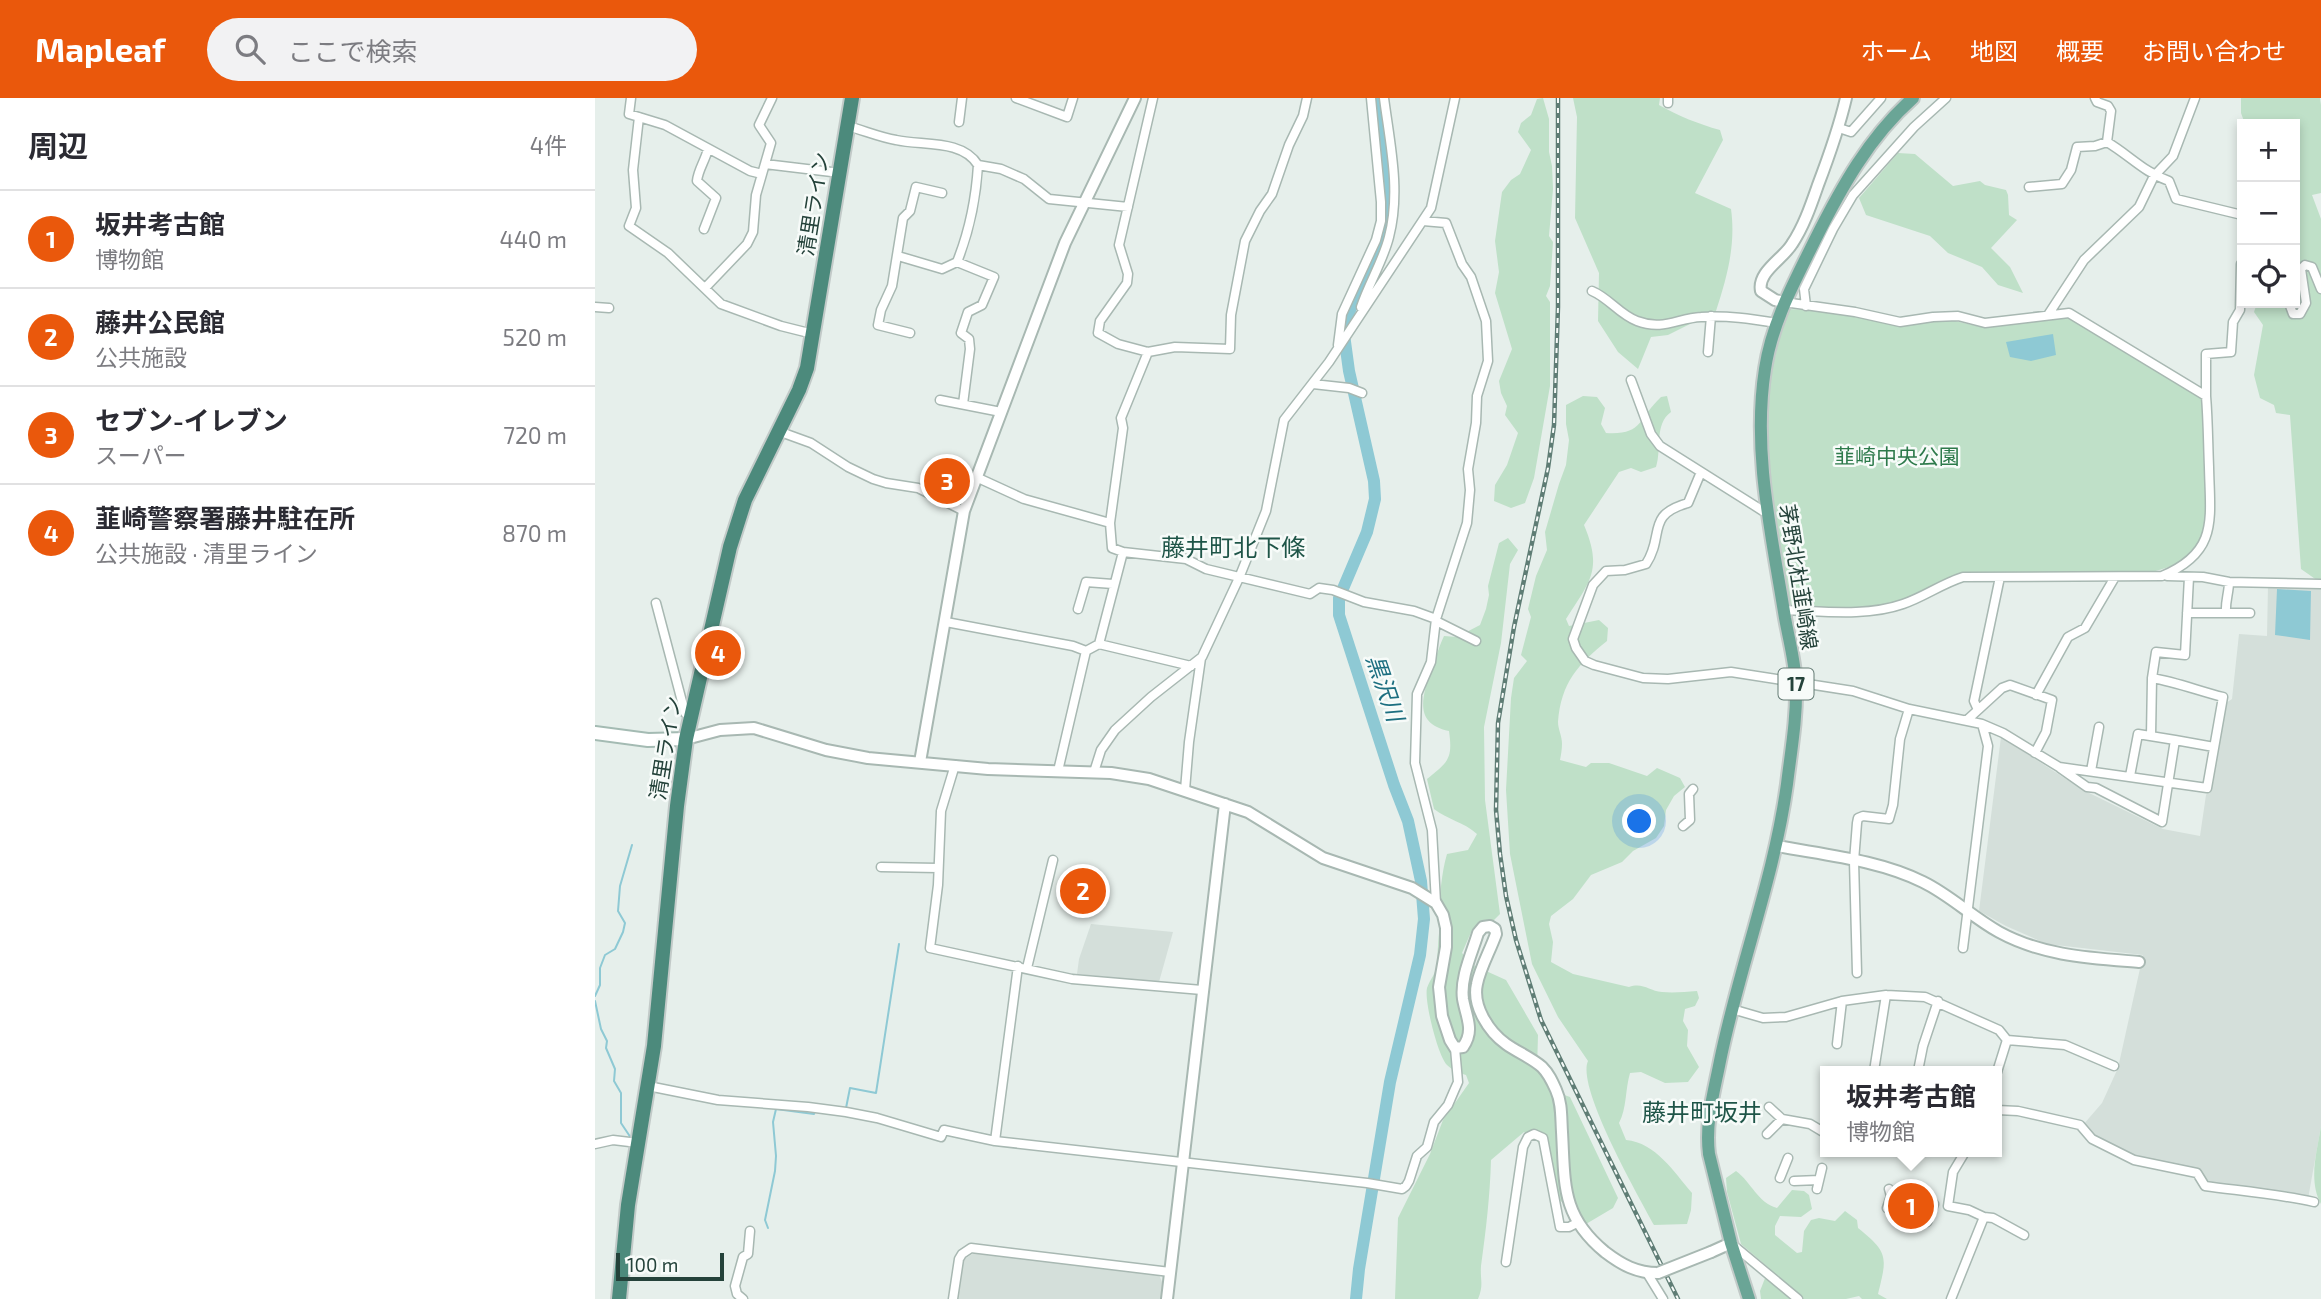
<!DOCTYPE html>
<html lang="ja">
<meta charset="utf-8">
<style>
body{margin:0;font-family:"Exo 2","Noto Sans JP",sans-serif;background:#f2f2f3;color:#2b2b33}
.controls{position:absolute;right:21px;top:21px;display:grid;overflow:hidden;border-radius:0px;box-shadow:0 4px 10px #0003}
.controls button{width:63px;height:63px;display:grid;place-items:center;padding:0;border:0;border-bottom:2px solid #e1e1e2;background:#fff;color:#2b2b33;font:35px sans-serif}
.scale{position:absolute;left:21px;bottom:18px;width:108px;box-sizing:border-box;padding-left:7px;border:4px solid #24423a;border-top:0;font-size:19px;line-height:24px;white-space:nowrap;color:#24423a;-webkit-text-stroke:5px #f7fbf9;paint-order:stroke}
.you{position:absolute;left:1045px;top:724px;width:24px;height:24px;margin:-18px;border:5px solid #fff;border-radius:50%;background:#1a73e8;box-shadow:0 0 0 10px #1a73e833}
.badge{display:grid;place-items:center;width:46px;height:46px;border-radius:50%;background:#ea580c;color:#fff;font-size:23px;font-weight:700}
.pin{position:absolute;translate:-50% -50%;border:4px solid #fff;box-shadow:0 2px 7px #0006}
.popup{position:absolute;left:1225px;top:968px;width:182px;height:91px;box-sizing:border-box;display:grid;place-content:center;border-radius:0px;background:#fff;filter:drop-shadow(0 2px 5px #0005);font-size:23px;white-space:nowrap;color:#7c7c81}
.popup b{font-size:26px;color:#2b2b33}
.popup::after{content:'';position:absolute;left:50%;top:100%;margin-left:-14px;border:14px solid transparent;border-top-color:#fff}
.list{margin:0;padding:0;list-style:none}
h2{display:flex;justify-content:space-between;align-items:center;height:91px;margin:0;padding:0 28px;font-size:30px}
h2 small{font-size:23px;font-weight:400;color:#7c7c81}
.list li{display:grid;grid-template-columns:46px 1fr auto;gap:21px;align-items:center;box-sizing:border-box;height:98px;padding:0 28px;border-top:2px solid #e1e1e2}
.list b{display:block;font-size:26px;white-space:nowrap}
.list p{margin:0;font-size:23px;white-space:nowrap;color:#7c7c81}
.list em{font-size:23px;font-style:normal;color:#7c7c81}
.icon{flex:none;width:38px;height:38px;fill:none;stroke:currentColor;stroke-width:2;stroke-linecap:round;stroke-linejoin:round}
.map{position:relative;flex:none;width:1726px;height:1201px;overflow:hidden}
header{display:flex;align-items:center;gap:42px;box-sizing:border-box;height:98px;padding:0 35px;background:#ea580c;color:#fff}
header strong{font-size:33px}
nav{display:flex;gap:38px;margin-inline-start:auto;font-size:24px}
.search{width:490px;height:63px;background:#f2f2f3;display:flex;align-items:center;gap:18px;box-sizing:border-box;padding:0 24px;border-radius:38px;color:#7c7c81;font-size:26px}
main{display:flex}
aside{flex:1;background:#fff}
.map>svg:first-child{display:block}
.built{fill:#d4dfda}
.green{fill:#bfe0c8}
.water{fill:#8ec9d4}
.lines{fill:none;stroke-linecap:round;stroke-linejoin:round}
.stream{stroke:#8ec9d4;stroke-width:2}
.river{stroke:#8ec9d4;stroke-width:12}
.minor-casing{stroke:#a8b8b2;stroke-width:11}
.tertiary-casing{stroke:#a8b8b2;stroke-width:14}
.secondary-casing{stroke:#a4bbb3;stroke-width:16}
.primary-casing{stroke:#c2cac8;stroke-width:16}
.trunk-casing{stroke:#c2cac8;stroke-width:18}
.minor{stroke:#fff;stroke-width:8}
.tertiary{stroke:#fff;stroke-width:10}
.secondary{stroke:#fff;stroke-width:12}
.primary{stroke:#6aa596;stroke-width:12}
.trunk{stroke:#4c8a7c;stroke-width:14}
.rail-casing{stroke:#5f7d75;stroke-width:4.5}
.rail{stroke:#f7fbf9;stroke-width:2;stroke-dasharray:5;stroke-linecap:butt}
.tertiary-bridge-casing{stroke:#a8b8b2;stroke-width:14;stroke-linecap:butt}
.tertiary-bridge{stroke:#fff;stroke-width:10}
.labels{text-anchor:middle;stroke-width:5;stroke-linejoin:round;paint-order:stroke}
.shield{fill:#f7fbf9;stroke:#637a73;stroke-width:2}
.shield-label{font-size:19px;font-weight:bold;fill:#24423a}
.street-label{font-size:21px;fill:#24423a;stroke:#f7fbf9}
.park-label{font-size:21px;fill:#2d7a4b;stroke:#f7fbf9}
.water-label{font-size:23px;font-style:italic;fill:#1c6f80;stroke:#f7fbf9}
.quarter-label{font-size:24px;fill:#1f5548;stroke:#f7fbf9}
</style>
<header>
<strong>Mapleaf</strong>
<div class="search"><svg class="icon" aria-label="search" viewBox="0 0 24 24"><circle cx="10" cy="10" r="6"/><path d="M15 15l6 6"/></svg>ここで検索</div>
<nav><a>ホーム</a><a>地図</a><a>概要</a><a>お問い合わせ</a></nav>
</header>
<main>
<aside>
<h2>周辺<small>4件</small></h2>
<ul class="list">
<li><span class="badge">1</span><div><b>坂井考古館</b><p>博物館</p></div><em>440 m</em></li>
<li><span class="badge">2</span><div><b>藤井公民館</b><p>公共施設</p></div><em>520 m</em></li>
<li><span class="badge">3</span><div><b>セブン-イレブン</b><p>スーパー</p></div><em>720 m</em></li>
<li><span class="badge">4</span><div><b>韮崎警察署藤井駐在所</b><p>公共施設 · 清里ライン</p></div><em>870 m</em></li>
</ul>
</aside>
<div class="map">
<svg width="1726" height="1201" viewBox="0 0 1726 1201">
<rect width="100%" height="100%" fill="#e6efeb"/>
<path class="built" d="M 1673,488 L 1726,488 L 1726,1028 L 1713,1101 L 1611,1086 L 1603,1073 L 1539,1059 L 1499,1038 L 1488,1027 L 1507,1005 L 1523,970 L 1548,857 L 1452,846 L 1411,828 L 1384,813 L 1406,639 L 1488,692 L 1568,731 L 1605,738 L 1611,697 L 1618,686 L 1631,605 L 1637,601 L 1644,536 L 1672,538 Z
M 496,826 L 578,834 L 564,884 L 482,876 L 484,861 Z
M 379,1155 L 564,1177 L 568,1186 L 566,1201 L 363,1201 L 368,1162 Z"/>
<path class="green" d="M 948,0 L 954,21 L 954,54 L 957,68 L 958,91 L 954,138 L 958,144 L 955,188 L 951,198 L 955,204 L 955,288 L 939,380 L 930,405 L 916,410 L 899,403 L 900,387 L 912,367 L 923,335 L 910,317 L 912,308 L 906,295 L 904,283 L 917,251 L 900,195 L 904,174 L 900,143 L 907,94 L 916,82 L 925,76 L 936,52 L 923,34 L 926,25 L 936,17 L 942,1 Z
M 978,0 L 1065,0 L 1064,7 C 1084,18 1103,26 1125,32 L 1128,42 L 1100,95 L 1136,111 C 1141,147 1132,179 1121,213 L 1073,237 L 1056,239 L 1043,271 L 1023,254 L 1003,223 L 1004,175 L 980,120 L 982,19 Z
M 1646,0 L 1725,0 L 1726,7 L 1726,95 L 1717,97 L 1726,121 L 1726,485 L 1706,471 L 1695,317 L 1681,315 L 1679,307 L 1665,300 L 1659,277 L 1668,227 L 1659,214 L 1662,205 L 1700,205 L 1700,26 L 1650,26 L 1646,15 Z
M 1303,55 L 1320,56 L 1358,88 L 1385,83 L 1390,87 L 1411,92 L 1413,97 L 1414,117 L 1422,122 L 1396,150 L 1415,169 L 1428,195 L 1403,187 L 1387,169 L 1353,155 L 1335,138 L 1271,117 L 1264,100 Z
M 1194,211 L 1228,213 L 1308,228 L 1334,222 L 1360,223 L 1386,229 L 1473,219 L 1607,300 C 1608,325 1610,351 1610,377 C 1612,428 1616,460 1557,474 L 1375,475 C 1349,478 1330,496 1305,502 C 1268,513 1230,510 1192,509 L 1169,365 L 1169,305 L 1187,230 Z
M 988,298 L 1002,299 L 1010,310 L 1006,326 L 1011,335 C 1048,337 1042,322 1066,299 L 1072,298 L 1076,314 C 1059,326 1067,351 1061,369 L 1046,374 L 1036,370 L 1024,374 L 989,427 C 1008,472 995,483 971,521 L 974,528 L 1004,522 L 1013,530 L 1012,543 C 983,566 966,585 963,624 C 963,631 967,638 967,646 C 967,651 966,657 965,662 L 991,669 L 996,665 L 1014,665 L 1052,678 L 1062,670 L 1085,680 L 1090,689 L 1079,698 L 1071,712 L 1069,728 L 1061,740 L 1038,753 L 1027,764 L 996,777 L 978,801 L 956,818 L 954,826 L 958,844 L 956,864 L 978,876 L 1034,889 C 1048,884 1054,893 1067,894 C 1078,895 1090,894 1102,893 L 1104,900 L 1100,908 L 1090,911 L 1088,923 L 1093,932 L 1092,948 L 1104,969 L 1093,984 L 1070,985 L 1046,974 L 1035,975 C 1030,992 1032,1010 1024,1025 L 1031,1042 C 1061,1045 1078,1073 1097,1095 L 1096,1112 L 1092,1126 L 1059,1127 C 1044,1099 981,989 993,963 L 963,919 L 937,866 L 915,756 L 911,692 L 916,600 L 919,580 L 932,563 L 926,557 L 936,519 L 933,511 L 941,478 L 952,452 L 950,434 L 964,386 L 971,367 L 974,342 L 971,326 L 971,307 Z
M 913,440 L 923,452 L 915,466 L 906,545 L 889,629 L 890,702 L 905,816 L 896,825 L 877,832 L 867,855 L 880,868 L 911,882 L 943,937 L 942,972 L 955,992 L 975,999 L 1023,1100 L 1018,1110 L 991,1126 L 957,1095 L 946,1048 L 940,1041 L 929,1034 L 896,1062 C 895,1098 891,1132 886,1168 C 885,1182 889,1187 883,1201 L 800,1201 L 803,1120 L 835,1056 L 848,1022 L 874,985 L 871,977 C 865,975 857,972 852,967 C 843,958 829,903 832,890 C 835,881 841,876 842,866 C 843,851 843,837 846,822 L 842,816 C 846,796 846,776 852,756 L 873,752 L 882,736 C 869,724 853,722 839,711 L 832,681 C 853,664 858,661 854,633 C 819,626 827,600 835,575 C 840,563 843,551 849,538 L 862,539 L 885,527 L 891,511 L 894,497 L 893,488 L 904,445 Z
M 1726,1028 L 1726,1106 C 1713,1082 1722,1054 1726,1028 Z
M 1141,1073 C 1157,1085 1162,1104 1182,1110 L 1197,1092 L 1209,1093 L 1214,1097 L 1217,1111 L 1206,1119 L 1185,1118 L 1180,1128 L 1180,1137 L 1202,1155 L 1207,1154 L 1209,1133 L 1216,1122 L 1224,1120 L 1240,1123 L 1250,1113 L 1262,1122 L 1263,1130 C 1294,1155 1292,1159 1283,1196 L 1292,1201 L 1267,1201 L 1264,1198 L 1251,1201 L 1166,1201 L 1165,1193 L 1174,1170 L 1146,1146 L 1132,1094 L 1131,1080 Z"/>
<path class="water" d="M 1458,236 L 1461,257 L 1436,263 L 1415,259 L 1411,244 Z
M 1682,491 L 1716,493 L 1715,542 L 1680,537 Z"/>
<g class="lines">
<path class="stream" d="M 0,898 L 5,887 L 5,870 L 10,857 L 20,851 L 28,834 L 30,825 L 23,813 L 25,788 L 37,747
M 0,903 L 6,931 L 12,943 L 11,950 L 20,971 L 19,983 L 26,995 L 26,1025 L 36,1040
M 251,1010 L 255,990 L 281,995 L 304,846
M 173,1130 L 170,1122 L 180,1073 L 181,1058 L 178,1024 L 181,1011 L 219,1016 L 220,1012"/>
<path class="river" d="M 761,1201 L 764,1171 L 795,984 L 825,857 L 829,821 L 826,783 L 813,723 L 799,687 L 744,517 L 744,500 L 772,434 L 780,401 L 779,383 L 754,273 L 748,229 L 791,125 L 793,104 L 781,0"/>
<defs>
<path id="minor" d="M 36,0 L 34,16 L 70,27 L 155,73 L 167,76
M 421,0 L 472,19 L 478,0
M 558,0 L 524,147 L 533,176 L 532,185 L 505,223 L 503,235 L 523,246 L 553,254 L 580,249 L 635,251 L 636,217 L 650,143 L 665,113 L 677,96 L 694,47 L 708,18 L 712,0
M 1500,0 L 1502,4 L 1513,8 L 1516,13 L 1512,44 C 1534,57 1550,75 1574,83 L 1581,101 L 1647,117
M 1073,5 L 1073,0
M 44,19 L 38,72 L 41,110 L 34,128 L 73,155 L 126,206 L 186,228 L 218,236
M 364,24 L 367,0
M 252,28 C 268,32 284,39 301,42 C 327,48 367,41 383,67 L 406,71 L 429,81 L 454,101 L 533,109
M 1244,30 L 1256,34 L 1286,0
M 170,66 L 245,75
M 1434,89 L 1467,86 L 1476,72 L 1482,49 L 1500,48 L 1512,44
M 828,123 L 851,125 L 867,166 L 876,179 L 891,223 L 893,263 L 882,298 L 881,325 L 873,371 L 875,392 L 872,425 L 841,521 L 836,564 L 822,596 L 820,665 L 837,732 L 841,805
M 109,131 L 121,100 L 102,83 C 103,72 110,63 113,51
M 303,158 L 347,171 L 362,164 C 374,134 381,100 383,67
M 362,164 L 399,179 L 387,207 L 373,214 L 366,235 L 374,241 L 375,251 L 368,306
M 110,190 L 152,146 L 158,134 L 161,97 L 176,45 L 164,27 L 177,0
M 997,193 C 1014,200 1025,217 1042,223 C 1068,233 1083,220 1106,219 C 1131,217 1157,221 1182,225
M 1694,205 L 1698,216 L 1705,216 L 1711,205 L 1706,171 L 1710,167 L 1717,169 L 1726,191
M 1211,208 L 1209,191 L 1238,131 L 1258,97 L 1319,29 L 1351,0
M 0,209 L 14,210
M 766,209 C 774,185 788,163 794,139 C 806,93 795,46 789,0
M 1453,217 L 1489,162 L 1544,109 L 1559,78 L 1578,58 L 1600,0
M 315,235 L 283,227 L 286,212 L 297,188 L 308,120 L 315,113 L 321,89 L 347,95
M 743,247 L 747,216 L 781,142 L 786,123 L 786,104 L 776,0
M 553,254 L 526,320 L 528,330 L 515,425 L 517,450 L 528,454 L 591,461 L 611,471 L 715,496 L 724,490 L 738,492 L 769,504 L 819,513 L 841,521
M 1113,254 L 1116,218
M 1036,282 L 1056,336 L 1065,348 L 1168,413 L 1173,412
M 718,286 L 754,290 L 767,295
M 1611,298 L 1611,256 L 1636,254 L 1638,224 L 1645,212 L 1646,166
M 345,302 L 406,314
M 183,333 L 216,345 L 253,369 L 278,381 L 291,385 L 323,390 L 369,413
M 1106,374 L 1093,405 C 1050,417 1070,437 1051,466 L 1030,472 L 1011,473 L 998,487 L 978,541 L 981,550 L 990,563 L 999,567 L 1048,580 L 1073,581 L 1136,574 L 1258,593 L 1314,611 L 1387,626 L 1408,635 L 1464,669 L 1612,690 L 1628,599 C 1604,593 1581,584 1557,580
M 381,379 L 429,401 L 515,425
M 1572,478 L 1608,479 L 1634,484 L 1726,486
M 61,505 L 90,615 L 96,619
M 483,511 L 491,484 L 518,486
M 1189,512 C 1227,513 1271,519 1308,506 C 1329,499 1346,486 1368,479 L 1567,478 C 1624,454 1615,421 1614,369 C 1613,345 1613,322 1611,298 L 1474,215 L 1390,225 L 1363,218 L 1338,219 L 1305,224 L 1260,214 L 1189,204
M 1592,515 L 1655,515
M 1631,515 C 1630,503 1634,495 1634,484
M 841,523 L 881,543
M 351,524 L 478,548 L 491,553 L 504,546 L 528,454
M 504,546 L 596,568
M 1441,597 L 1473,539 L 1490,530 L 1520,479
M 1383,612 L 1407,590 L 1415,587 L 1457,602 L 1451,634 L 1440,655
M 1372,622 L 1383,612 L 1379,603 L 1405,479
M 1556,638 L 1557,580 L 1561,554 L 1590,557 L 1594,479
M 1580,642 L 1619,649
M 360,667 L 346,713 L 343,787 L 335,850 L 477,881 L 607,892
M 1465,670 L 1492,689 L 1501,690 L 1567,724 L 1580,642 L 1543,636 L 1535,678
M 463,673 L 491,553
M 1496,673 L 1504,629
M 499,674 L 506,652 L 520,632 L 556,599 L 607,559 L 644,480 L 671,413 L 689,322 L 734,264 L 836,110 L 860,0
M 590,692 L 594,644 L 606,560
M 1088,728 L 1095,722 L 1094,696 L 1098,691
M 286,769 L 343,770
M 1368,850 L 1393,648 L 1387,626
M 423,868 L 400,1043 L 772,1085 L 807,1091 L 811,1088 L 814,1083 L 822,1058 L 832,1049 L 839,1024 L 853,1007 L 859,993 L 863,984 L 860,950
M 432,870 L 458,762
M 1262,875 L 1259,763 L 1262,725 L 1263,720 L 1268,718 L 1294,721 L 1298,707 L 1305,641 L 1314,611
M 1137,911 L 1168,920 L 1191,919 L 1247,903 L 1291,897 L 1330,899 L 1404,932 L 1412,942 L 1470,947 L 1519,968
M 1242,946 L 1247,903
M 1279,973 L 1291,897
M 1323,973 L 1328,948 L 1343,903
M 1402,974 L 1412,942
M 53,988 L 123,1002 L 213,1009 L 251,1014 L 282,1020 L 346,1039 L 349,1032 L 400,1043
M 1174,1009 L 1187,1021 L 1215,1026 L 1230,1035
M 1402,1012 L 1423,1013 L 1485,1027 L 1497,1041 L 1539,1062 L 1602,1075 L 1610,1088 C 1647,1093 1683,1096 1719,1104
M 1172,1036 L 1187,1021
M 0,1046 L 18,1042 L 43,1045
M 1185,1080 L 1193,1060
M 1199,1083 L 1224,1082
M 1222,1091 L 1227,1070
M 1292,1110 L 1296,1098 L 1294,1091
M 1389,1119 L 1398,1120 L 1429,1137
M 1332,1124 L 1339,1106
M 1138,1147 L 1203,1201
M 911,1164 L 928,1049 L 933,1039 L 939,1036 L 948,1040 L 965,1129 L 974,1129 L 982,1125
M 1052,1175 L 1068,1201
M 148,1201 L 142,1196 L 140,1188 L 148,1159 L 153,1156 L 155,1133
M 358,1201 L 364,1161 L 367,1156 L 376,1150 L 575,1174
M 1356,1201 L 1389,1119 L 1374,1112 L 1353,1108 L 1358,1074 L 1370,1054"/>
<path id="tertiary" d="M 1189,204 L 1180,202 L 1166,193 C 1162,174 1188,161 1197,146 C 1209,128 1216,107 1223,87 C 1234,58 1244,30 1251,0
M 91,641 L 125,632 L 159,630 L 231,652 L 273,660 L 393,671 L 516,675 L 554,681 L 653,714 L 728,760 L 817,790 L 841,805 L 848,817 L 851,830 L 851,849 L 844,889 L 847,918 L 855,942 L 860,950 L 868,949 C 880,932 871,919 868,901 C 865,880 877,855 883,835 L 888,829 L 895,828 L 900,831 L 901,836 C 895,853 885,870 882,886 C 877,908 894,934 911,946 C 922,954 937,960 947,969 C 954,976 957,983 961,992 C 967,1005 966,1019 967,1034 C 970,1086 966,1118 1010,1154 C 1027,1167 1042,1175 1063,1175
M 325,664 L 369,413 L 470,145 L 540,0
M 1182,748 C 1230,757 1284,762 1328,784 C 1355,797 1377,819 1404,834 C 1448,858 1495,860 1544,864
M 1116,1154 L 1136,1145
M 572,1201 L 630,706"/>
<path id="secondary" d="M 0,635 L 53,642 L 91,641"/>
<path id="primary" d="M 1154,1201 L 1136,1145 L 1114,1056 C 1110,1024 1119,994 1125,963 C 1144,869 1179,781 1192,686 C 1196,653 1202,620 1201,586 C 1200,564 1194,542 1190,520 C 1177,438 1157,354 1170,271 C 1177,224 1200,183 1220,142 C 1246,90 1274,39 1318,0"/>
<path id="trunk" d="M 24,1201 L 33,1107 L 59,948 L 82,708 L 91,641 L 135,449 L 150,402 L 204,292 L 212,270 L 257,0"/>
</defs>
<use href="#minor" class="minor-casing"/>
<use href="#tertiary" class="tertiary-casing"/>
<use href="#secondary" class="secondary-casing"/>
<use href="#primary" class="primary-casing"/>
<use href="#trunk" class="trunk-casing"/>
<use href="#minor" class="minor"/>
<use href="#tertiary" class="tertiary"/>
<use href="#secondary" class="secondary"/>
<use href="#primary" class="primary"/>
<use href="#trunk" class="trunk"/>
<defs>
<path id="rail" d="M 963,0 L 963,209 L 959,327 L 953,370 L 919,529 L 903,625 L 901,712 L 905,756 L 911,798 L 921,842 L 946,922 L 1083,1201"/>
</defs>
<use href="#rail" class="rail-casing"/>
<use href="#rail" class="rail"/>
<defs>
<path id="tertiary-bridge" d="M 1063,1175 L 1116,1154"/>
</defs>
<use href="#tertiary-bridge" class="tertiary-bridge-casing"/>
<use href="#tertiary-bridge" class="tertiary-bridge"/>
</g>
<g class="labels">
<rect class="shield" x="1183.5" y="570.5" width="35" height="31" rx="5"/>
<g class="shield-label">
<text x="1201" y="593">17</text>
</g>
<g class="street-label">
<text transform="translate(219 106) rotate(-81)" y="7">清里ライン</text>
<text transform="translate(1203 479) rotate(81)" y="7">茅野北杜韮崎線</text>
<text transform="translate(71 650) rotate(-81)" y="7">清里ライン</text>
</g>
<g class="park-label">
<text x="1302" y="366">韮崎中央公園</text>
</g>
<g class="water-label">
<text transform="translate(790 590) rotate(71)" y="8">黒沢川</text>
</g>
<g class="quarter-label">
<text x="638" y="458">藤井町北下條</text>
<text x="1107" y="1023">藤井町坂井</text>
</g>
</g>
</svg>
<div class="controls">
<button>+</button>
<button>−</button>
<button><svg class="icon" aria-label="locate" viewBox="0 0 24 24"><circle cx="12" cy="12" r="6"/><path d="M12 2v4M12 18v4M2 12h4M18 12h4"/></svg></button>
</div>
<div class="scale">100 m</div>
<div class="you"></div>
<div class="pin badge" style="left:1316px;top:1108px">1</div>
<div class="popup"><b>坂井考古館</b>博物館</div>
<div class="pin badge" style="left:488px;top:793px">2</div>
<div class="pin badge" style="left:352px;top:383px">3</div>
<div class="pin badge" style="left:123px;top:555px">4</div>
</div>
</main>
